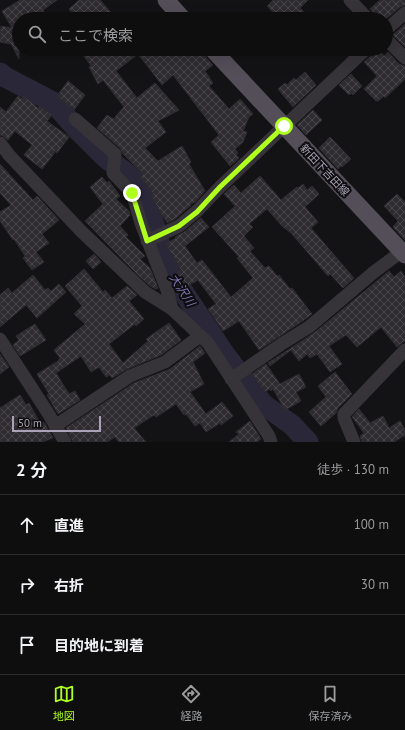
<!DOCTYPE html>
<html lang="ja">
<meta charset="utf-8">
<style>
body{margin:0;font-family:"PT Sans","Noto Sans JP",sans-serif;background:#1c1c1d;color:#f1f3f6}
.scale{position:absolute;left:12px;bottom:10px;width:89px;box-sizing:border-box;padding-left:4px;border:2px solid #aaa2b6;border-top:0;font-size:11px;line-height:14px;white-space:nowrap;color:#aaa2b6;-webkit-text-stroke:3px #0e0d0f;paint-order:stroke}
.stop{position:absolute;width:12px;height:12px;margin:-9px;border:3px solid #afff1f;border-radius:50%;background:#fff}
.stop.end{background:#afff1f;border-color:#fff;box-shadow:0 1px 4px #0008}
.list{margin:0;padding:0;list-style:none}
h2{display:flex;justify-content:space-between;align-items:center;height:52px;margin:0;padding:0 16px;font-size:17px}
h2 small{font-size:13px;font-weight:400;color:#9b9c9e}
.list li{display:grid;grid-template-columns:26px 1fr auto;gap:12px;align-items:center;box-sizing:border-box;height:60px;padding:0 16px;border-top:1px solid #2e2e2f}
.list b{display:block;font-size:15px;white-space:nowrap}
.list em{font-size:13px;font-style:normal;color:#9b9c9e}
.icon{flex:none;width:22px;height:22px;fill:none;stroke:currentColor;stroke-width:2;stroke-linecap:round;stroke-linejoin:round}
.map{position:relative;flex:none;width:405px;height:442px;overflow:hidden}
.search{position:absolute;background:#0e0e0f;box-shadow:0 4px 16px #0002;left:12px;right:12px;top:12px;height:44px;display:flex;align-items:center;gap:10px;box-sizing:border-box;padding:0 14px;border-radius:22px;color:#9b9c9e;font-size:15px}
.sheet{height:232px;background:#0e0e0f}
nav{display:flex;justify-content:space-around;align-items:center;box-sizing:border-box;height:56px;border-top:1px solid #2e2e2f;background:#0e0e0f;font-size:11px;color:#9b9c9e}
nav a{display:grid;justify-items:center;gap:2px}
nav .on{color:#afff1f}
.map>svg:first-child{display:block}
.lines{fill:none;stroke-linecap:round;stroke-linejoin:round}
.river{stroke:#2a2739;stroke-width:21}
.building{fill:url(#building-cross-hatch);stroke:#2f2c30}
.minor{stroke:#363339;stroke-width:13}
.major{stroke:#534e58;stroke-width:17}
.route{stroke:#afff1f;stroke-width:5}
.labels{text-anchor:middle;stroke-width:4;stroke-linejoin:round;paint-order:stroke}
.street-label{font-size:11px;fill:#aaa2b6;stroke:#0e0d0f}
.water-label{font-size:12px;font-style:italic;fill:#7f75b5;stroke:#0e0d0f}
</style>
<div class="map">
<svg width="405" height="442" viewBox="0 0 405 442">
<defs>
<pattern id="building-cross-hatch" width="8" height="8" patternUnits="userSpaceOnUse"><rect width="8" height="8" fill="#2f2c31"/><path d="M0 0l8 8M0 8l8-8" fill="none" stroke="#4a474d"/></pattern>
</defs>
<rect width="100%" height="100%" fill="#131214"/>
<g class="lines">
<path class="river" d="M 0,73 L 5,77 L 53,102 L 76,128 L 106,158 L 125,172 L 143,188 L 162,251 L 170,272 L 226,356 L 263,404 L 292,425 L 308,442"/>
</g>
<path class="building" d="M 20,0 L 57,0 L 43,10 L 48,19 L 19,19 L 19,59 L 11,44 L 0,42 L 0,34 L 1,26 L 12,28 L 2,11 Z
M 79,0 L 100,0 L 117,19 L 77,19 L 69,9 Z
M 273,0 L 308,0 L 300,8 L 311,19 L 279,19 L 267,6 Z
M 380,0 L 405,0 L 405,5 L 400,7 L 386,19 L 376,19 L 374,14 L 370,9 Z
M 405,24 L 405,47 L 393,35 Z
M 79,49 L 198,49 L 213,65 L 205,71 L 213,83 L 209,86 L 229,109 L 240,99 L 253,114 L 249,117 L 243,131 L 247,132 L 243,142 L 235,149 L 238,153 L 236,155 L 239,158 L 230,166 L 211,142 L 219,135 L 173,75 L 162,85 L 138,54 L 116,71 L 137,98 L 155,83 L 179,110 L 158,121 L 166,132 L 145,148 L 158,161 L 182,146 L 191,162 L 189,164 L 205,191 L 195,202 L 190,204 L 191,205 L 175,219 L 167,223 L 154,201 L 152,196 L 154,195 L 148,186 L 140,177 L 143,174 L 123,154 L 120,148 L 97,128 L 107,115 L 113,119 L 114,118 L 116,120 L 115,117 L 124,107 L 103,80 L 98,84 L 89,67 L 91,66 Z
M 374,49 L 378,49 L 384,56 L 388,52 L 399,64 L 405,66 L 405,79 L 385,98 L 384,96 L 378,101 L 376,101 L 364,89 L 377,76 L 364,62 L 372,55 Z
M 305,72 L 316,85 L 293,107 L 278,89 L 285,83 L 287,85 L 294,78 L 296,80 Z
M 351,74 L 362,86 L 353,95 L 351,93 L 349,95 L 339,85 Z
M 68,81 L 85,95 L 74,110 L 57,96 Z
M 18,96 L 22,99 L 24,96 L 38,108 L 40,106 L 52,115 L 47,121 L 69,137 L 57,153 L 56,151 L 42,169 L 24,155 L 32,145 L 15,131 L 8,140 L 3,136 L 0,135 L 0,107 L 6,112 Z
M 313,110 L 322,120 L 306,135 L 297,125 Z
M 330,137 L 351,159 L 342,167 L 341,166 L 338,169 L 319,148 Z
M 0,164 L 33,200 L 37,196 L 59,220 L 42,234 L 49,243 L 36,252 L 44,262 L 32,270 L 23,258 L 25,256 L 14,239 L 13,240 L 0,221 L 0,212 L 11,205 L 0,193 Z
M 260,176 L 281,200 L 297,187 L 298,188 L 303,184 L 307,190 L 312,186 L 319,194 L 305,207 L 318,222 L 311,228 L 354,278 L 343,288 L 330,274 L 328,276 L 291,233 L 282,226 L 267,209 L 249,224 L 253,227 L 244,236 L 254,248 L 250,251 L 265,268 L 269,266 L 277,276 L 279,275 L 290,289 L 292,288 L 312,314 L 304,320 L 259,350 L 239,321 L 223,331 L 208,309 L 216,304 L 198,280 L 186,287 L 177,272 L 181,270 L 166,244 L 176,238 L 175,237 L 184,232 L 201,218 L 209,227 L 185,246 L 197,263 L 202,260 L 231,297 L 253,278 L 237,258 L 239,257 L 212,227 L 235,206 L 224,194 L 234,185 L 241,193 Z
M 102,177 L 107,183 L 109,181 L 120,196 L 116,199 L 129,211 L 130,215 L 120,226 L 128,235 L 126,237 L 145,256 L 140,259 L 150,268 L 158,288 L 156,289 L 150,286 L 137,274 L 85,221 L 103,204 L 90,187 Z
M 397,194 L 405,202 L 405,240 L 393,227 L 398,221 L 384,206 Z
M 94,254 L 101,262 L 93,269 L 86,261 Z
M 84,269 L 103,292 L 105,290 L 112,298 L 127,286 L 137,295 L 129,301 L 144,319 L 136,326 L 135,324 L 109,344 L 123,363 L 148,341 L 146,339 L 169,323 L 181,340 L 161,355 L 127,369 L 112,378 L 110,375 L 106,377 L 99,367 L 91,372 L 81,356 L 56,373 L 69,394 L 75,391 L 80,400 L 58,414 L 47,395 L 49,394 L 37,374 L 58,361 L 60,358 L 54,350 L 85,324 L 74,314 L 82,306 L 65,286 Z
M 389,271 L 394,277 L 401,271 L 405,277 L 405,341 L 403,342 L 397,347 L 381,327 L 357,347 L 346,335 L 329,346 L 342,364 L 330,372 L 317,354 L 310,358 L 307,354 L 299,361 L 291,350 L 270,366 L 268,363 L 314,333 Z
M 33,275 L 45,290 L 48,288 L 51,291 L 59,284 L 66,292 L 37,318 L 26,305 L 0,327 L 0,295 L 8,288 L 12,293 Z
M 35,324 L 46,340 L 20,356 L 13,345 L 19,340 L 16,336 Z
M 200,346 L 205,353 L 193,362 L 204,384 L 190,392 L 206,414 L 222,402 L 233,416 L 221,425 L 220,423 L 206,432 L 200,423 L 195,426 L 186,414 L 184,415 L 176,404 L 156,417 L 154,415 L 134,428 L 146,442 L 119,442 L 115,437 L 107,442 L 73,442 L 66,428 L 134,383 L 170,369 Z
M 0,354 L 9,367 L 0,374 Z
M 266,364 L 280,384 L 299,374 L 306,387 L 296,392 L 301,401 L 285,410 L 273,389 L 271,391 L 270,389 L 265,392 L 252,374 Z
M 335,372 L 352,394 L 338,408 L 336,413 L 321,426 L 309,412 L 326,397 L 318,386 Z
M 20,395 L 26,405 L 29,403 L 40,423 L 44,422 L 53,438 L 42,442 L 0,442 L 0,408 Z
M 359,409 L 370,423 L 383,416 L 389,428 L 400,421 L 405,430 L 405,435 L 394,442 L 362,442 L 360,436 L 364,433 L 352,417 Z
M 250,421 L 261,439 L 257,442 L 229,442 L 239,434 L 236,432 Z"/>
<g class="lines">
<path class="minor" d="M 350,0 L 368,19
M 386,30 L 405,13
M 386,39 L 405,58
M 75,119 L 115,154 L 113,173 L 132,193 L 142,226 L 167,290 L 172,309 L 208,343 L 269,436 L 271,442
M 0,143 L 9,155 L 81,231 L 145,292 L 172,309
M 147,241 L 179,226 L 197,211 L 220,187 L 366,49
M 0,339 L 48,413 L 65,442
M 231,379 L 283,343 L 309,327 L 374,272 L 405,249
M 55,426 L 130,376 L 165,362 L 200,336
M 354,442 L 344,418 L 344,414 L 405,350"/>
<path class="major" d="M 166,0 L 183,19
M 212,49 L 405,255"/>
</g>
<g class="lines">
<path class="route" d="M 132,193 L 147,241 L 179,226 L 197,212 L 220,187 L 284,126"/>
</g>
<g class="labels">
<g class="street-label">
<text transform="translate(325 170) rotate(47)" y="4">新田下吉田線</text>
</g>
<g class="water-label">
<text transform="translate(182 290) rotate(57)" y="4">大沢川</text>
</g>
</g>
</svg>
<div class="scale">50 m</div>
<div class="stop" style="left:284px;top:126px"></div>
<div class="stop end" style="left:132px;top:193px"></div>
<div class="search"><svg class="icon" aria-label="search" viewBox="0 0 24 24"><circle cx="10" cy="10" r="6"/><path d="M15 15l6 6"/></svg>ここで検索</div>
</div>
<section class="sheet">
<h2>2 分<small>徒歩 · 130 m</small></h2>
<ul class="list">
<li><svg class="icon" aria-label="ahead" viewBox="0 0 24 24"><path d="M12 20V5M6 11l6-6 6 6"/></svg><div><b>直進</b></div><em>100 m</em></li>
<li><svg class="icon" aria-label="right" viewBox="0 0 24 24"><path d="M7 20v-9h11M14 6l5 5-5 5"/></svg><div><b>右折</b></div><em>30 m</em></li>
<li><svg class="icon" aria-label="arrive" viewBox="0 0 24 24"><path d="M6 21V4h12l-3 4 3 4H6"/></svg><div><b>目的地に到着</b></div></li>
</ul>
</section>
<nav>
<a class="on"><svg class="icon" aria-label="map" viewBox="0 0 24 24"><path d="M3 6l6-2 6 2 6-2v14l-6 2-6-2-6 2zM9 4v14M15 6v14"/></svg>地図</a>
<a><svg class="icon" aria-label="directions" viewBox="0 0 24 24"><path d="M12 3l9 9-9 9-9-9zM9 14v-3h6M13 9l2 2-2 2"/></svg>経路</a>
<a><svg class="icon" aria-label="saved" viewBox="0 0 24 24"><path d="M7 4h10v16l-5-4-5 4z"/></svg>保存済み</a>
</nav>
